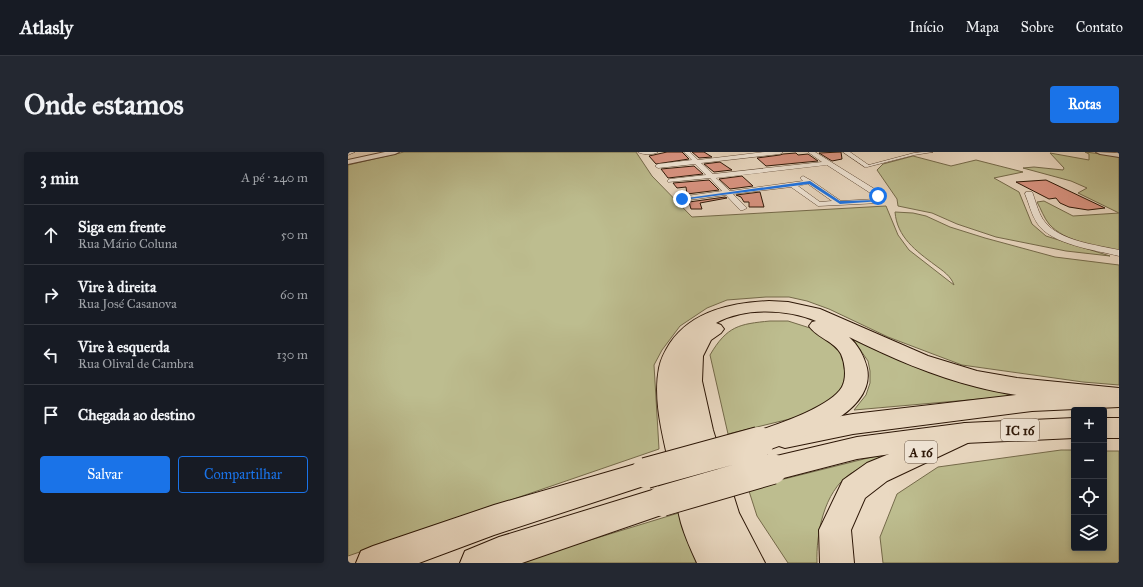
<!DOCTYPE html>
<html lang="pt">
<meta charset="utf-8">
<style>
body{margin:0;font-family:"IM FELL Great Primer",serif;background:#242831;color:#f1f3f6}
.controls{position:absolute;right:12px;bottom:12px;display:grid;overflow:hidden;border-radius:4px;box-shadow:0 2px 6px #0003}
.controls button{width:36px;height:36px;display:grid;place-items:center;padding:0;border:0;border-bottom:1px solid #363941;background:#171b24;color:#f1f3f6;font:20px sans-serif}
.stop{position:absolute;width:12px;height:12px;margin:-9px;border:3px solid #1a73e8;border-radius:50%;background:#fff}
.stop.end{background:#1a73e8;border-color:#fff;box-shadow:0 1px 4px #0008}
.list{margin:0;padding:0;list-style:none}
h2{display:flex;justify-content:space-between;align-items:center;height:52px;margin:0;padding:0 16px;font-size:17px}
h2 small{font-size:13px;font-weight:400;color:#9ea1a6}
.list li{display:grid;grid-template-columns:26px 1fr auto;gap:12px;align-items:center;box-sizing:border-box;height:60px;padding:0 16px;border-top:1px solid #363941}
.list b{display:block;font-size:15px;white-space:nowrap}
.list p{margin:0;font-size:13px;white-space:nowrap;color:#9ea1a6}
.list em{font-size:13px;font-style:normal;color:#9ea1a6}
.actions{display:flex;gap:8px;padding:12px 16px}
.actions a{flex:1;padding:9px 0;border:1px solid #1a73e8;border-radius:4px;text-align:center;font-size:14px;color:#1a73e8}
.actions .main{background:#1a73e8;color:#fff}
.icon{flex:none;width:22px;height:22px;fill:none;stroke:currentColor;stroke-width:2;stroke-linecap:round;stroke-linejoin:round}
.map{position:relative;flex:none;width:771px;height:411px;overflow:hidden;border-radius:4px}
header{display:flex;align-items:center;gap:24px;box-sizing:border-box;height:56px;padding:0 20px;background:#171b24;border-bottom:1px solid #363941}
header strong{font-size:19px}
nav{display:flex;gap:22px;margin-inline-start:auto;font-size:14px}
.intro{display:flex;align-items:center;justify-content:space-between;box-sizing:border-box;height:96px;padding:0 24px}
h1{margin:0;font-size:28px}
.button{padding:10px 18px;border-radius:4px;background:#1a73e8;color:#fff;font-size:14px;font-weight:700}
main{display:flex;gap:24px;padding:0 24px}
aside{flex:1;background:#171b24;border-radius:4px;box-shadow:0 2px 6px #0003}
.map>svg:first-child{display:block}
.green{fill:#bdbd8f;stroke:#746a4a}
.building{fill:#db9583;stroke:#2c1606}
.lines{fill:none;stroke-linecap:round;stroke-linejoin:round}
.service-casing{stroke:#5c4735;stroke-width:1}
.minor-casing{stroke:#5c4735;stroke-width:1}
.tertiary-casing{stroke:#5c4735;stroke-width:2}
.trunk-casing{stroke:#2c1606;stroke-width:2}
.motorway-casing{stroke:#2c1606;stroke-width:2}
.service{fill:#f1e6d7;fill-rule:evenodd}
.minor{fill:#f1e6d7;fill-rule:evenodd}
.tertiary{fill:#f1e6d7;fill-rule:evenodd}
.trunk{fill:#ead9c2;fill-rule:evenodd}
.motorway{fill:#ead9c2;fill-rule:evenodd}
.trunk-bridge-casing{stroke:#2c1606;stroke-width:32;stroke-linecap:butt}
.trunk-bridge{stroke:#ead9c2;stroke-width:30}
.route{fill:#1a73e8}
.labels{text-anchor:middle;stroke-width:3;stroke-linejoin:round;paint-order:stroke}
.shield{fill:#f1e6d7;stroke:#675445;stroke-width:1}
.shield-label{font-size:13px;font-weight:bold;fill:#2c1606}
</style>
<header>
<strong>Atlasly</strong>
<nav><a>Início</a><a>Mapa</a><a>Sobre</a><a>Contato</a></nav>
</header>
<div class="intro"><h1>Onde estamos</h1><a class="button">Rotas</a></div>
<main>
<aside>
<h2>3 min<small>A pé · 240 m</small></h2>
<ul class="list">
<li><svg class="icon" aria-label="ahead" viewBox="0 0 24 24"><path d="M12 20V5M6 11l6-6 6 6"/></svg><div><b>Siga em frente</b><p>Rua Mário Coluna</p></div><em>50 m</em></li>
<li><svg class="icon" aria-label="right" viewBox="0 0 24 24"><path d="M7 20v-9h11M14 6l5 5-5 5"/></svg><div><b>Vire à direita</b><p>Rua José Casanova</p></div><em>60 m</em></li>
<li><svg class="icon" aria-label="left" viewBox="0 0 24 24"><path d="M17 20v-9H6M10 6l-5 5 5 5"/></svg><div><b>Vire à esquerda</b><p>Rua Olival de Cambra</p></div><em>130 m</em></li>
<li><svg class="icon" aria-label="arrive" viewBox="0 0 24 24"><path d="M6 21V4h12l-3 4 3 4H6"/></svg><div><b>Chegada ao destino</b></div></li>
</ul>
<div class="actions"><a class="main">Salvar</a><a>Compartilhar</a></div>
</aside>
<div class="map">
<svg width="771" height="411" viewBox="0 0 771 411">
<rect width="100%" height="100%" fill="#ead9c2"/>
<filter id="stains"><feTurbulence type="fractalNoise" baseFrequency=".005" numOctaves="4"/><feColorMatrix values="0 0 0 0 .2 0 0 0 0 .09 0 0 0 0 .02 0 0 0 .5 -.17"/></filter>
<radialGradient id="worn" r=".72"><stop offset=".6" stop-color="#630" stop-opacity="0"/><stop offset="1" stop-color="#630" stop-opacity=".3"/></radialGradient>
<path class="green" d="M 56,0 L 288,0 L 304,24 L 344,65 L 538,54 L 550,83 L 561,98 L 606,133 C 603,124 595,119 587,113 C 568,99 549,85 547,60 L 565,61 L 578,64 L 602,75 L 637,86 L 707,105 L 771,113 L 771,233 L 735,230 L 614,213 L 540,185 L 481,157 L 459,149 L 441,145 L 418,145 L 379,148 L 359,156 L 332,174 L 314,198 L 306,213 L 311,297 L 0,404 L 0,13 Z
M 737,0 L 771,4 L 771,99 C 749,94 717,90 701,72 C 696,66 693,57 689,50 L 696,49 L 725,64 L 771,61 L 730,41 L 739,36 L 723,29 L 675,16 L 686,15 L 715,18 L 716,16 L 702,1 L 741,8 L 741,2 Z
M 565,4 L 603,14 L 628,8 L 675,20 L 646,26 L 671,40 L 684,72 L 698,84 L 762,104 L 718,99 L 648,85 L 609,72 L 584,61 L 550,54 L 549,47 L 529,18 L 535,12 Z
M 422,169 L 440,169 L 462,176 L 483,187 L 496,199 L 499,220 L 492,240 L 479,255 L 450,265 L 380,282 L 362,203 C 379,174 391,172 422,169 Z
M 504,186 L 589,220 L 666,244 L 506,258 L 518,243 L 522,231 L 522,219 L 520,209 Z
M 713,298 L 726,298 L 726,396 L 756,396 L 756,299 L 771,299 L 771,411 L 535,411 L 532,385 L 549,342 L 590,315 Z
M 540,301 C 528,308 514,314 502,322 C 476,340 468,381 469,411 L 440,411 L 409,364 L 400,336 Z
M 337,359 L 361,411 L 167,411 Z"/>
<path class="building" d="M 319,0 L 334,0 L 341,7 L 308,12 L 301,4 Z
M 344,0 L 356,0 L 364,5 L 351,6 Z
M 493,0 L 494,7 L 484,9 L 471,1 Z
M 448,1 L 450,3 L 460,2 L 470,9 L 418,14 L 409,6 L 432,3 L 435,2 Z
M 372,10 L 384,18 L 366,20 L 356,12 Z
M 346,14 L 355,22 L 320,26 L 313,17 Z
M 394,24 L 405,34 L 382,37 L 371,27 Z
M 361,28 L 371,38 L 339,42 L 338,35 L 329,36 L 325,31 Z
M 698,28 L 757,56 L 740,58 L 721,55 L 712,51 L 708,46 L 701,47 L 668,30 Z
M 412,40 L 416,55 L 401,55 L 401,50 L 396,50 L 393,45 L 388,43 Z
M 377,45 L 379,46 L 352,51 L 354,57 L 343,57 L 341,50 Z"/>
<g class="lines">
<defs>
<path id="service" d="M 575,0 L 585,0 L 566,3 L 519,15 L 517,14 L 566,1 Z"/>
<path id="minor" d="M 0,0 L 7,0 L 0,3 Z
M 290,0 L 310,0 C 306,3 294,3 290,0 Z
M 336,0 L 342,0 L 350,8 L 417,0 L 435,0 L 432,2 L 353,11 L 365,22 L 474,10 L 460,0 L 467,0 L 533,41 L 536,49 L 532,51 L 470,54 L 443,35 L 385,42 L 399,56 L 395,58 L 392,58 L 378,43 L 334,49 L 331,49 L 331,45 L 374,39 L 362,26 L 320,30 L 320,28 L 322,27 L 358,23 L 347,12 L 310,16 L 307,14 L 310,12 L 344,8 ZM 479,13 L 527,44 L 528,47 L 493,49 L 464,29 L 455,24 L 452,26 L 455,29 L 382,39 L 368,26 ZM 460,32 L 484,49 L 472,50 L 450,34 Z
M 495,0 L 502,0 L 522,14 L 517,15 Z
M 678,40 L 684,40 L 685,42 C 688,51 691,63 697,70 C 712,89 749,93 771,98 L 771,104 C 748,98 703,93 689,71 C 683,62 681,51 677,42 Z"/>
<path id="tertiary" d="M 37,0 L 51,0 L 47,2 L 0,12 L 0,8 Z
M 748,0 L 771,1 L 771,5 L 752,2 Z"/>
<path id="trunk" d="M 771,237 L 771,255 L 684,259 L 505,282 L 437,296 L 428,293 L 424,285 L 428,277 L 437,274 L 505,262 L 684,241 Z
M 726,266 L 726,286 L 617,291 L 509,307 L 424,329 L 414,326 L 410,317 L 414,308 L 424,305 L 509,285 L 617,271 Z
M 756,266 L 771,266 L 771,286 L 756,286 Z
M 298,309 L 308,312 L 312,321 L 308,330 L 146,383 L 71,411 L 8,411 L 13,399 L 25,394 L 146,353 Z
M 314,335 L 325,339 L 329,349 L 325,359 L 174,411 L 112,411 L 117,399 L 151,385 Z"/>
<path id="motorway" d="M 421,149 L 440,150 L 472,157 L 580,204 L 629,219 L 669,226 L 771,236 L 771,254 C 724,249 675,247 629,235 C 584,224 542,205 501,185 C 510,193 516,204 519,216 C 529,263 444,290 411,301 L 401,298 L 397,290 L 401,282 C 424,274 482,256 494,235 C 499,226 497,211 493,202 C 486,189 469,186 461,174 L 464,170 L 468,169 C 439,157 396,155 368,171 L 373,173 L 376,177 L 373,181 L 363,188 L 355,204 L 354,229 L 365,278 L 391,361 L 417,411 L 349,411 C 343,398 337,385 333,371 C 328,352 325,332 321,312 C 314,281 305,247 311,216 C 313,206 317,199 322,191 C 345,158 384,151 421,149 Z
M 617,271 L 626,274 L 630,281 L 626,288 L 539,329 L 517,346 L 503,378 L 506,411 L 472,411 L 471,378 L 495,328 L 519,311 Z"/>
</defs>
<use href="#service" class="service-casing"/>
<use href="#minor" class="minor-casing"/>
<use href="#tertiary" class="tertiary-casing"/>
<use href="#trunk" class="trunk-casing"/>
<use href="#motorway" class="motorway-casing"/>
<use href="#service" class="service"/>
<use href="#minor" class="minor"/>
<use href="#tertiary" class="tertiary"/>
<use href="#trunk" class="trunk"/>
<use href="#motorway" class="motorway"/>
<defs>
<path id="trunk-bridge" d="M 298,321 L 411,290
M 314,349 L 424,317"/>
</defs>
<use href="#trunk-bridge" class="trunk-bridge-casing"/>
<use href="#trunk-bridge" class="trunk-bridge"/>
</g>
<path class="route" d="M 462,29 L 492,49 L 529,48 L 528,44 L 530,42 L 533,49 L 492,52 L 461,32 L 334,48 L 332,47 Z"/>
<g class="labels">
<g class="shield">
<rect x="653" y="267" width="38" height="22" rx="3"/>
<rect x="557" y="289" width="32" height="22" rx="3"/>
</g>
<g class="shield-label">
<text x="672" y="283">IC 16</text>
<text x="573" y="305">A 16</text>
</g>
</g>
<rect width="100%" height="100%" filter="url(#stains)"/>
<rect width="100%" height="100%" fill="url(#worn)"/>
</svg>
<div class="controls">
<button>+</button>
<button>−</button>
<button><svg class="icon" aria-label="locate" viewBox="0 0 24 24"><circle cx="12" cy="12" r="6"/><path d="M12 2v4M12 18v4M2 12h4M18 12h4"/></svg></button>
<button><svg class="icon" aria-label="layers" viewBox="0 0 24 24"><path d="M12 4l9 5-9 5-9-5zM3 14l9 5 9-5"/></svg></button>
</div>
<div class="stop" style="left:530px;top:44px"></div>
<div class="stop end" style="left:334px;top:47px"></div>
</div>
</main>
